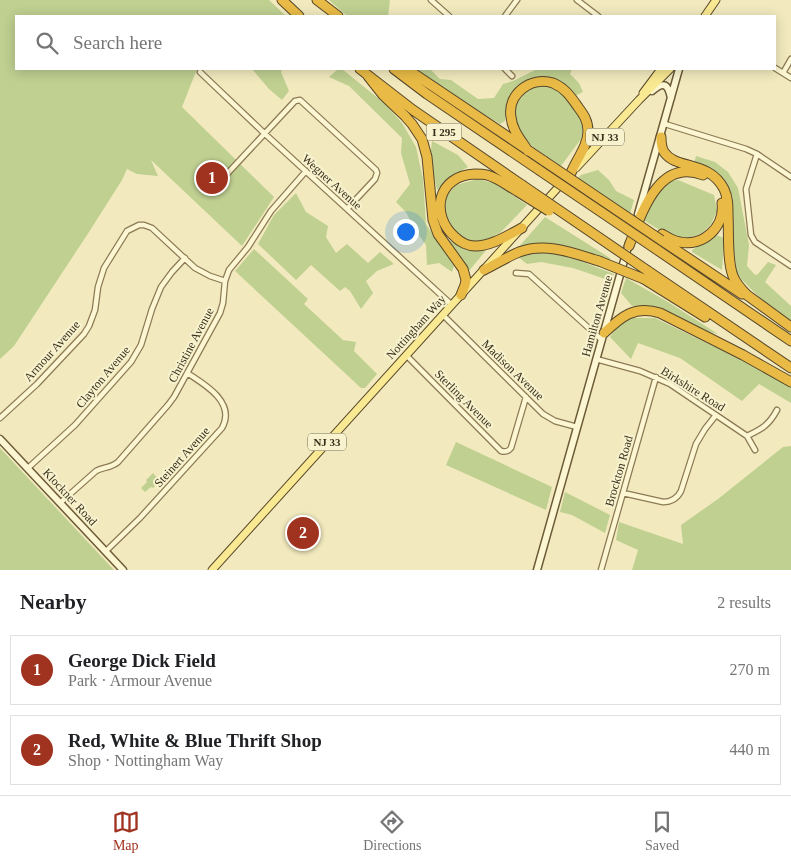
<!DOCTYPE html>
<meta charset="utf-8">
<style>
body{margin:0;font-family:"Times New Roman",serif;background:#f6f6f6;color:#202124}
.you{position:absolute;left:405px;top:231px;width:18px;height:18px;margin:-12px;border:4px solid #fff;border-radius:50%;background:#1a73e8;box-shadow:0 0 0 8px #1a73e833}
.badge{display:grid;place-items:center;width:32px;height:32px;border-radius:50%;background:#a03320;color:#fff;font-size:16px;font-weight:700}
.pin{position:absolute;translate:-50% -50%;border:2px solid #fff;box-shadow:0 1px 5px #0006}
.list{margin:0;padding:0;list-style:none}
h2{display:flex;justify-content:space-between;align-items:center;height:65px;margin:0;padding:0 20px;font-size:21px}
h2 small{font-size:16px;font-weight:400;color:#757577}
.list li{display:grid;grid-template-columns:32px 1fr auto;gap:15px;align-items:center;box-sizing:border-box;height:70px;margin:0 10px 10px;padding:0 10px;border:1px solid #e0e0e0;border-radius:0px}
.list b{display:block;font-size:19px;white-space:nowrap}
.list p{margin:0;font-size:16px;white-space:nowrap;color:#757577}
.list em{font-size:16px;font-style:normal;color:#757577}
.icon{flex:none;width:28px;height:28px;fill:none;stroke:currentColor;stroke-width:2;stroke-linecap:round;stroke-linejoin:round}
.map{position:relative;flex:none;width:791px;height:570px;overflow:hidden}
.search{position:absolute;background:#fff;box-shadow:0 2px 12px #0003;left:15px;right:15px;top:15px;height:55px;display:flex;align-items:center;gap:12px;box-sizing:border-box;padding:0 18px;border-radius:0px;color:#757577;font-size:19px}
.sheet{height:225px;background:#fff}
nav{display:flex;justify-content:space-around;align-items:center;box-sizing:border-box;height:70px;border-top:1px solid #e0e0e0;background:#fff;font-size:14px;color:#757577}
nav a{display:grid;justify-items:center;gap:2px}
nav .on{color:#a03320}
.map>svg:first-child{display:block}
.green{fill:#bfd091}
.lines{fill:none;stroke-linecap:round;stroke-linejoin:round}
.street-casing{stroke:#8b7a55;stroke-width:7}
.secondary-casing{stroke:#6d5b38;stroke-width:9}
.primary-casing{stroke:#58472a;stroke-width:9}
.highway-casing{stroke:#58472a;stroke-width:11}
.street{stroke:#fcf6d2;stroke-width:4.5}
.secondary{stroke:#fcf6d2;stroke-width:6}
.primary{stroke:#f9e992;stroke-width:7}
.highway{stroke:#e9bb46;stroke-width:9}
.highway-bridge-casing{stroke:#58472a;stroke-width:11;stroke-linecap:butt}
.highway-bridge{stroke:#e9bb46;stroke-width:9}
.labels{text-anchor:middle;stroke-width:4;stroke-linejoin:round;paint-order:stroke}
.shield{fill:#f8f3ce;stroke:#726951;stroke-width:1}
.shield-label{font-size:11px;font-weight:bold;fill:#392e1b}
.street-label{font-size:12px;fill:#392e1b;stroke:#f8f3ce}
</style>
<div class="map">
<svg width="791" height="570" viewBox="0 0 791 570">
<rect width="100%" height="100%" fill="#f2eabe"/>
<path class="green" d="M 0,0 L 269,0 L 286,16 L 16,16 L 16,69 L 197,69 L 182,107 L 274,197 L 242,246 L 151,160 L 158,176 L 137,174 L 127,169 L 122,180 L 89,232 L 14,346 L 0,359 Z
M 329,0 L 389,0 L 390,1 L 388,16 L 347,16 Z
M 252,69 L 282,69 L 281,72 L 289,91 L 282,100 L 269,89 Z
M 338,69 L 342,69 L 384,103 L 402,123 L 416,147 L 423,179 L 426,224 L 454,266 L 452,272 L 439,263 L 427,265 L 426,245 L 415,230 L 406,212 L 396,202 L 410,184 L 401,153 L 402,138 L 349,86 L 329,77 Z
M 414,69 L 430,69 L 440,79 L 451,80 L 478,99 L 494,98 L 503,84 L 513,81 L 537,69 L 572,69 L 570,74 L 579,83 L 583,92 L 575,96 L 566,86 L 529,81 L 516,89 L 508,100 L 505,121 L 500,124 L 435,85 Z
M 543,84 L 563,94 L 575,109 L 584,126 L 581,139 L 561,166 C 545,155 522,144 517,123 C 515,117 516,109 516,103 L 528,89 Z
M 432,141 L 458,155 L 468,167 L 450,177 L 437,190 L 430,159 Z
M 696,156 L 715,162 L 728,172 L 738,188 L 749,245 L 747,266 L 755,275 L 758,274 L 768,262 L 776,265 L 765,282 L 791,306 L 791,321 L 765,303 L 737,275 L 727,190 L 694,164 Z
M 598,170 L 609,180 L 616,191 L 634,200 L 630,214 L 577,179 L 581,175 Z
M 478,179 L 497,184 L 527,205 L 501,232 L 490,238 L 473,243 L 456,234 L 445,221 L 443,200 L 456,185 Z
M 678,180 L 714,195 L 717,211 L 711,224 L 702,233 L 684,240 L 661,231 L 642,219 L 655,197 L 667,182 Z
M 296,193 L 306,212 L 328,226 L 326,237 L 336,253 L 347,244 L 368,263 L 380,252 L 394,264 L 377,271 L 366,281 L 373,293 L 361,309 L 350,291 L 345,287 L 340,291 L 311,265 L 296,280 L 258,244 L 274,215 Z
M 545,217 L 610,258 L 610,263 L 574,250 L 517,249 Z
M 716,235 L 724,238 L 722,270 L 692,252 L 692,250 Z
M 444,238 L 470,251 L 488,248 L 468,272 Z
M 254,249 L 308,299 L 304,304 L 343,340 L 356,342 L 354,351 L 377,374 L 365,388 L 361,388 L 235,271 Z
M 541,251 L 570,257 L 614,274 L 611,281 L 573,268 L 541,262 L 527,264 L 517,256 Z
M 626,278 L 668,302 L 718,334 L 705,331 L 655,309 L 632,306 L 621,293 Z
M 630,318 L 655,318 L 717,348 L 777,375 L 791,384 L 791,403 L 759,384 L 742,401 L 680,358 L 638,343 L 631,359 L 610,337 L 619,323 Z
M 456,442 L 552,487 L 546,510 L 446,465 Z
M 791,446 L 791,570 L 632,570 L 638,550 L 616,540 L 619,522 L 683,544 L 681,525 L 718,499 L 783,447 Z
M 0,448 L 114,570 L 0,570 Z
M 153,473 L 160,481 L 153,488 L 151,487 L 145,492 L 141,488 L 147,482 L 146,480 Z
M 565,492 L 610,515 L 605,533 L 572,515 L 560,512 Z"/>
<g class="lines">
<defs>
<path id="street" d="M 431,0 L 449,16
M 577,0 L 598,16
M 505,16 L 517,0
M 775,68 L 791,78
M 505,69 L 512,76
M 200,72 L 264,133 L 452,305
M 783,73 L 791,59
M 665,124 L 746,149 L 757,154 L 791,177
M 757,154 L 746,189 L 751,235 L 755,242 L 791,266
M 212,190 L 295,101 L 300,100 L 376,170 L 377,173 L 375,179 L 347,209
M 516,273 L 529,274 L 602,340
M 443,315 L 543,414 L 555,421 L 577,427
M 406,355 L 501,451 C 505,452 508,452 511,448 L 526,397
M 596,359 L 640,371 L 670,384 L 747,436 C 762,429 769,425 777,410
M 0,418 L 37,384 L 84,334 L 89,326 L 95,310 L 98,287 L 104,268 L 127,231 L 139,225 L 144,225 L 152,228 L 195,268 L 210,276 L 225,281
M 747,436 L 755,450
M 28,468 L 75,425 L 131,362 L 141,345 L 152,309 L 161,287 L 172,272 L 185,258
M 623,493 L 663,502 C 671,502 677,499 681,491 L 696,444 L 705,429 L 716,415
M 60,503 L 96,471 C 103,467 111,468 118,462 L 168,405 L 174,397 L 220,313 L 223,303 L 225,281 L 229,270 L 248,247 L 271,211 L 306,171
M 106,551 L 140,518 L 222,428 C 236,403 206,385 187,373
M 601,570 L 656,377"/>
<path id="secondary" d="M 652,91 C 664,81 668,84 671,98
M 638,214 L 679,69
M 0,439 L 123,570
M 537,570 L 629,243"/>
<path id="primary" d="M 705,16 L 716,0
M 643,93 L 661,69
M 576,168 L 639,100 L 670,69
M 212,570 L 563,182"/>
<path id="highway" d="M 282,0 L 299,16
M 317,0 L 338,16
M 360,69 L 413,110 L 522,185
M 394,69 L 427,94 L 539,170
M 407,69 L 544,161
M 368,76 L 383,95 L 405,116 L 412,124 L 422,139 L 427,157 L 433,220 L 438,234 L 463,269 L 466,280 L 465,285 L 461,295
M 661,137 C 661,142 661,147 664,152 C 676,170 709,160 724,189 C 728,197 728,206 728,215 C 729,232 727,261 733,276 C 736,284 741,289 747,295 L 791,327
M 528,151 C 521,140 512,130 511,117 C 507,94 531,76 553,83 C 565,88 571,97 578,107 C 584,115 588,121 588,131 C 588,146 576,160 571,173
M 517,191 C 508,186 498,178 487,175 C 483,174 479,174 475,174 C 438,175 429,214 455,237 C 460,242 468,246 475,246 C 492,246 508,235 522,228
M 662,234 C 667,237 673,241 680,242 C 703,247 725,227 722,203
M 661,240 L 742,294
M 629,246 C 641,215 658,157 703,175
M 656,249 L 791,341
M 484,270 C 496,264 507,257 519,252 C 546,242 573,253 599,261
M 648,271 L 791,368
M 644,279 L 705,317
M 604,333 C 621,317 634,305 660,313 L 743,355 L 791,382"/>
</defs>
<use href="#street" class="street-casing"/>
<use href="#secondary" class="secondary-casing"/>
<use href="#primary" class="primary-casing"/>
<use href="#highway" class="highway-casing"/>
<use href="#street" class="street"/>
<use href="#secondary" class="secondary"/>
<use href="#primary" class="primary"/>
<use href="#highway" class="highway"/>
<defs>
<path id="highway-bridge" d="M 544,161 L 661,240
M 539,170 L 656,249
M 522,185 L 648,271
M 517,191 L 549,211
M 599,261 L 644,279"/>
</defs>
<use href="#highway-bridge" class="highway-bridge-casing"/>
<use href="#highway-bridge" class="highway-bridge"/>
</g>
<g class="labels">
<g class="shield">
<rect x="426.5" y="123.5" width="35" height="17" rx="4"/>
<rect x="586" y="128.5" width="38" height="17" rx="4"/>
<rect x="308" y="433.5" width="38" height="17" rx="4"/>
</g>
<g class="shield-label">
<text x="444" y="136">I 295</text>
<text x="605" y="141">NJ 33</text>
<text x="327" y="446">NJ 33</text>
</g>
<g class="street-label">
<text transform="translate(332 182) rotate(42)" y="4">Wegner Avenue</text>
<text transform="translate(597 316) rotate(-74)" y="4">Hamilton Avenue</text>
<text transform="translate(416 327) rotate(-48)" y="4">Nottingham Way</text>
<text transform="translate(191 345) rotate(-62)" y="4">Christine Avenue</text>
<text transform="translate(52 351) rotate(-48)" y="4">Armour Avenue</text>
<text transform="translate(513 370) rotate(44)" y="4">Madison Avenue</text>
<text transform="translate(103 377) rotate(-50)" y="4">Clayton Avenue</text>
<text transform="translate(693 389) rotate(32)" y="4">Birkshire Road</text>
<text transform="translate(464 399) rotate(45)" y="4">Sterling Avenue</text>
<text transform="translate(182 457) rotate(-48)" y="4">Steinert Avenue</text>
<text transform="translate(619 471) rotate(-74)" y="4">Brockton Road</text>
<text transform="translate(70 497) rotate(47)" y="4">Klockner Road</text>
</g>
</g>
</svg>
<div class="you"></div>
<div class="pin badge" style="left:212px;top:178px">1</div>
<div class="pin badge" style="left:303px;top:533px">2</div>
<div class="search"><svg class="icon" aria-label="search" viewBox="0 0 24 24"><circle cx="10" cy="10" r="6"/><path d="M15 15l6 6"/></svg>Search here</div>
</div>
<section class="sheet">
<h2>Nearby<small>2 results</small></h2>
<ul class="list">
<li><span class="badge">1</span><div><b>George Dick Field</b><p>Park · Armour Avenue</p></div><em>270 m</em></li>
<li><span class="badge">2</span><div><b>Red, White &amp; Blue Thrift Shop</b><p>Shop · Nottingham Way</p></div><em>440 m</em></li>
</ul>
</section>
<nav>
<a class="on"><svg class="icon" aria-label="map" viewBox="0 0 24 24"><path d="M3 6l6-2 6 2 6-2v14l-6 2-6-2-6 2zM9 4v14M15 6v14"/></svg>Map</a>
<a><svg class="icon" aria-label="directions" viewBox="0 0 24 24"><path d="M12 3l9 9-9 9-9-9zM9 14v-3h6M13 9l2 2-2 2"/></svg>Directions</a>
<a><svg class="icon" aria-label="saved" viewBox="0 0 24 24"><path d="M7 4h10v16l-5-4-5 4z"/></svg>Saved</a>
</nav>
